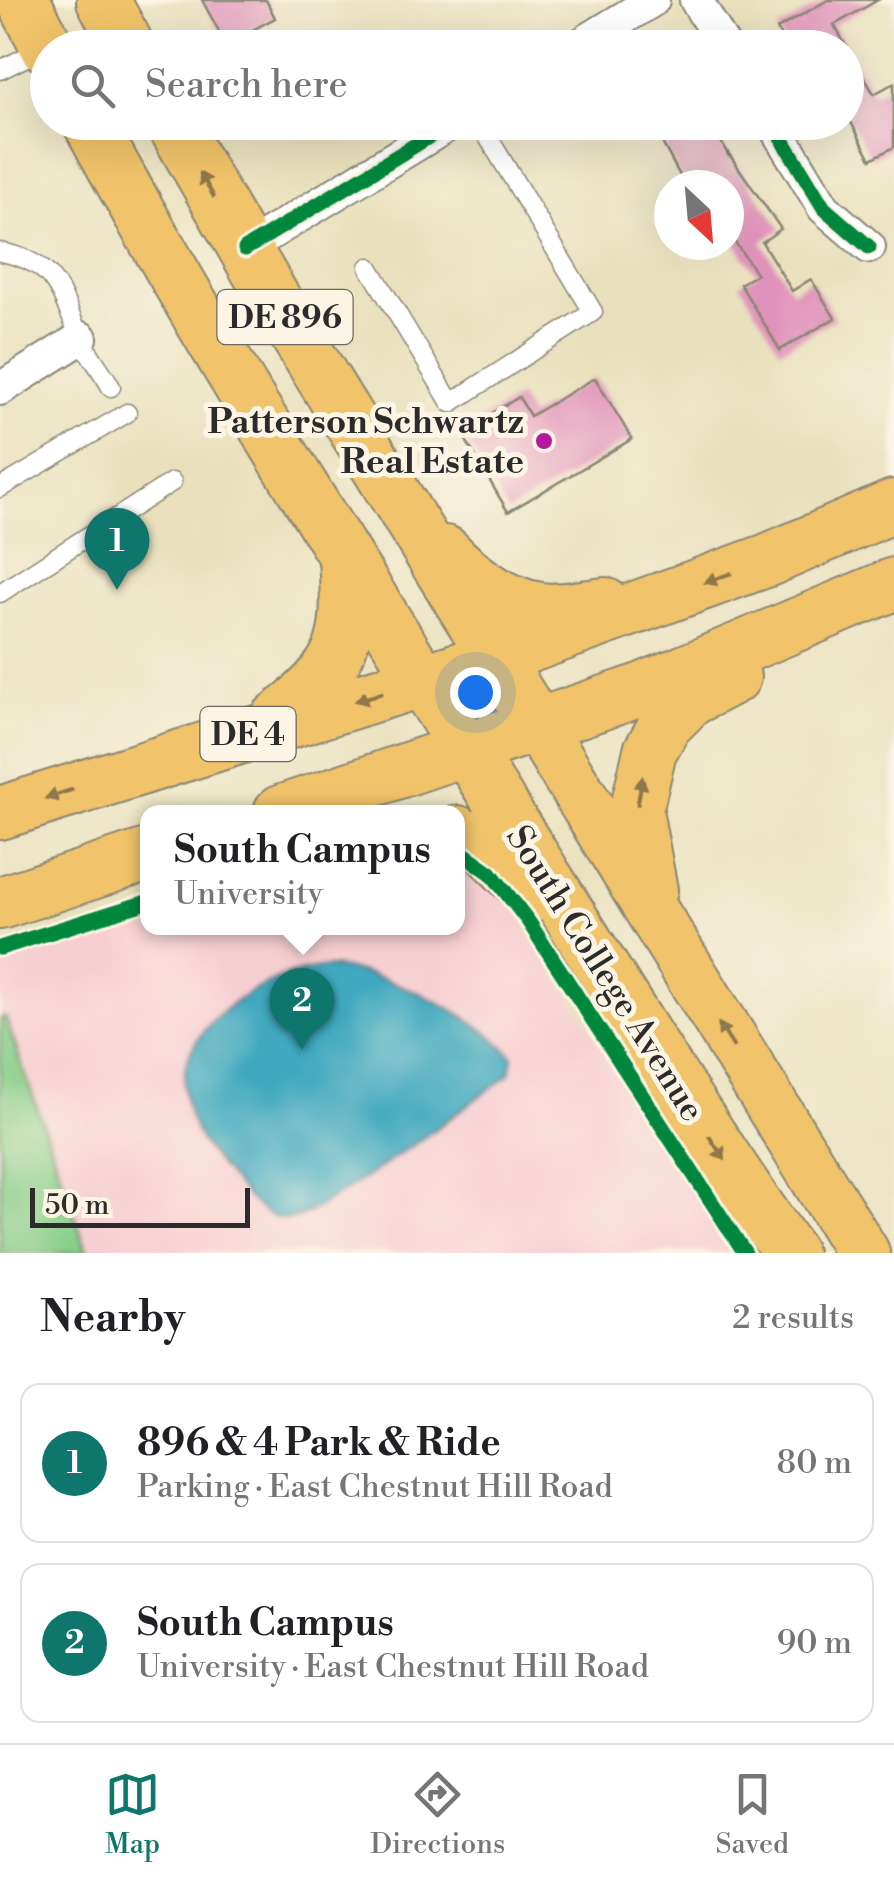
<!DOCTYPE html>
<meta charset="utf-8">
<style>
body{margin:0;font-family:"Libre Bodoni",serif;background:#f6f6f6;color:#202124}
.compass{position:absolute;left:654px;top:170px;width:90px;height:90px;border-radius:50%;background:#fff;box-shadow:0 10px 40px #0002;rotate:154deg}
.scale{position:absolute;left:30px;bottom:25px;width:220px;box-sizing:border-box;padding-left:10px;border:5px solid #2b2b2b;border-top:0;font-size:28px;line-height:35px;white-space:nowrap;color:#2b2b2b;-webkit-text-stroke:8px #fcf5e5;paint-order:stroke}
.you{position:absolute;left:475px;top:692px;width:35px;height:35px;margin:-25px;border:8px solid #fff;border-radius:50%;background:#1a73e8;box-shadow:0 0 0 15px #1a73e833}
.badge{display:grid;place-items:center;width:65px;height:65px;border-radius:50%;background:#0f766e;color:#fff;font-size:32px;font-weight:700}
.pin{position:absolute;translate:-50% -82px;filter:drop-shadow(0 2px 5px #0008)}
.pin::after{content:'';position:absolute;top:52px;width:35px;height:30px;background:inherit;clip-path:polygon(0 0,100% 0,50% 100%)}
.popup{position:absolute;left:140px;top:805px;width:325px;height:130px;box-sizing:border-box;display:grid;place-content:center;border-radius:20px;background:#fff;filter:drop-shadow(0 2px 8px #0005);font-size:32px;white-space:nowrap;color:#757577}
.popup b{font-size:38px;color:#202124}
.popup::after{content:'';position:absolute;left:50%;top:100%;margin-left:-20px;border:20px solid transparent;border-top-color:#fff}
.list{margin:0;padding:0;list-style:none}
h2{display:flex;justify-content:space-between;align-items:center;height:130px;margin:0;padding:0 40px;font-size:42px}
h2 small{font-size:32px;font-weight:400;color:#757577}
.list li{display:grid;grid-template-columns:65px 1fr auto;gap:30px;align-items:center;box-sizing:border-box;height:160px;margin:0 20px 20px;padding:0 20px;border:2px solid #e0e0e0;border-radius:20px}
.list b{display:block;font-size:38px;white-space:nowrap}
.list p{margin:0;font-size:32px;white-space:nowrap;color:#757577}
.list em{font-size:32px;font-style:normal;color:#757577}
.icon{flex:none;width:55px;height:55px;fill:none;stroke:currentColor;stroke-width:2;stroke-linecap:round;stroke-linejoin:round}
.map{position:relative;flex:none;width:894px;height:1253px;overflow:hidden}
.search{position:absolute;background:#fff;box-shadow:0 10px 40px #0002;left:30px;right:30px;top:30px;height:110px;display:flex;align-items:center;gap:25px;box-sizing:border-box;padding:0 35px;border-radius:55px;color:#757577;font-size:38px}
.sheet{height:490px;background:#fff}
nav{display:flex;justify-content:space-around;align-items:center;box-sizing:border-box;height:140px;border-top:2px solid #e0e0e0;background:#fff;font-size:28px;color:#757577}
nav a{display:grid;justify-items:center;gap:5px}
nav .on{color:#0f766e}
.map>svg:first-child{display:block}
.built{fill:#f7cfd3}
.green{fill:#87cd88;stroke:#597c5a;stroke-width:2.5}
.water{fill:#3fa9bf;stroke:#356a75;stroke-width:2.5}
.building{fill:#e093ba}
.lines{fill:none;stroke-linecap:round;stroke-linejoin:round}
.lane-casing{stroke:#8a8674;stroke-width:21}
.street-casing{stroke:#8a8674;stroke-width:36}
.primary-casing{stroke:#8a8674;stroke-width:56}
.lane{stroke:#fff;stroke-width:18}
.street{stroke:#fff;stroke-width:32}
.primary{stroke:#f1c36a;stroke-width:52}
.cycleway-casing{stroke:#fcf5e5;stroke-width:21}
.cycleway{stroke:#00873e;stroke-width:15}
.oneway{fill:#8e774a}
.poi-dot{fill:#b5179e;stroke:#fcf5e5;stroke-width:4}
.labels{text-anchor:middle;stroke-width:10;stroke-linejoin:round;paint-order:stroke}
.shield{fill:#fcf5e5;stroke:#6a6863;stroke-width:2.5}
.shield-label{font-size:32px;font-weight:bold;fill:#2b2b2b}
.poi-label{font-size:35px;font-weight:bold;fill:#2b2b2b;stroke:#fcf5e5;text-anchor:end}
.street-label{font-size:35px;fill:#2b2b2b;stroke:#fcf5e5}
</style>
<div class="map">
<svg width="894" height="1253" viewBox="0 0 894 1253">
<rect width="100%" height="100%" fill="#fcf5e5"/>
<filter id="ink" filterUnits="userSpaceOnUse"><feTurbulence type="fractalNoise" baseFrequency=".01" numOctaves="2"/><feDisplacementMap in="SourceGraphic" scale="20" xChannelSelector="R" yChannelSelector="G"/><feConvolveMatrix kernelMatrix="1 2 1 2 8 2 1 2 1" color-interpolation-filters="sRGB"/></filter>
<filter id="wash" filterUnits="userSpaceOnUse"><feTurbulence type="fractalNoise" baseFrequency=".0048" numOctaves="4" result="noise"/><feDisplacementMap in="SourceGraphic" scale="40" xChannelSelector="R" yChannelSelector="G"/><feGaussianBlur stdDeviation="2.25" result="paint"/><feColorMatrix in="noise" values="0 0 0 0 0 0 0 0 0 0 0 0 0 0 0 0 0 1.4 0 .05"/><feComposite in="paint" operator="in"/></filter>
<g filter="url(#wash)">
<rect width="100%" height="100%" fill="#e9e1bd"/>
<path class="built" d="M 457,858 L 505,893 L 659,1138 L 740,1253 L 0,1253 L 0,962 L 147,914 L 147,928 L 457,928 Z"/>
<path class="green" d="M 5,1017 L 88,1253 L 0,1253 L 0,1019 Z"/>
<path class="water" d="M 327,967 C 378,968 481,1016 513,1057 L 510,1074 C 451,1117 393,1162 329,1200 C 318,1207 303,1218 288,1219 C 268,1221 251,1201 239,1188 C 213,1159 187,1131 184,1090 C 179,1020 268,973 327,967 Z"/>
<g id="blocks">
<path class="building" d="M 202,0 L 266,0 L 275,18 L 226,44 Z
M 828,0 L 878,0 L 834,25 L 874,94 L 894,83 L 894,147 L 871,159 L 846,113 L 846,48 L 788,48 L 777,29 Z
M 651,122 L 711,122 L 729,157 L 729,154 L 781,229 L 762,242 L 792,291 L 811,279 L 835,318 L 780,350 L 740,284 L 757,274 L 729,234 L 729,185 L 685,185 Z
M 595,378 L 632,439 L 508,512 L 461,432 L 519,397 L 530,416 Z"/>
</g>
</g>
<g filter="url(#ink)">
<use href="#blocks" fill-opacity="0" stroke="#8a8674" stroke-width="2.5"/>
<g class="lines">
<defs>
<path id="lane" d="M 0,70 L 44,48
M 0,252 C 60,263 59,294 81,339 C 90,356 102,371 111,387
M 369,267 L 451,403 L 593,312 L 479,122
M 0,488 L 127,413
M 0,593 L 172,482"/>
<path id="street" d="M 696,0 L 725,48
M 575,48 L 653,0
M 772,122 L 824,208 L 869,247
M 245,249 L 453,122
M 0,389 L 81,338"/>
<path id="primary" d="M 23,0 L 48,48
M 103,0 L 129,48
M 89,122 C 205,337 337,544 467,751 C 573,919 675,1090 790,1253
M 172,122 L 271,294 L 863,1253
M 445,552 C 471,579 503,603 540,609 C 560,612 584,606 604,604
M 277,719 C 345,665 351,645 345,559
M 280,812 L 638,691 L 894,584
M 0,813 L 522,649 L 768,560 L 894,506
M 457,832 L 481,844 L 533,895
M 651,890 L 636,811 L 650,751 L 665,725 L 690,700 L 734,677
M 0,903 L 147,855"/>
</defs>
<use href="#lane" class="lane-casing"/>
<use href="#street" class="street-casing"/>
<use href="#primary" class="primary-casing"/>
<use href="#lane" class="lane"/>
<use href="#street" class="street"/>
<use href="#primary" class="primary"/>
<defs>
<path id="cycleway" d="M 772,122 L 824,208 L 869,247
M 245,249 L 453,122
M 457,849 L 491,873 L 528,921 L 745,1253
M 0,948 L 147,902"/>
</defs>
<use href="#cycleway" class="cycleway-casing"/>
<use href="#cycleway" class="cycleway"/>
</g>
<defs><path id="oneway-solid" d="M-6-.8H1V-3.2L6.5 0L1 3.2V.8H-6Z" transform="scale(2.5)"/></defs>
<g class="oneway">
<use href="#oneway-solid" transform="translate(207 185) rotate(-120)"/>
<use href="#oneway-solid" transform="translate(718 578) rotate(160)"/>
<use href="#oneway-solid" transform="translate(369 697) rotate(163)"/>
<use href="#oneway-solid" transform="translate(640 791) rotate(-80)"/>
<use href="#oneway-solid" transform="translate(59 794) rotate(162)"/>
<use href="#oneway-solid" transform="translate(726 1035) rotate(-122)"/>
<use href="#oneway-solid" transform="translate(717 1148) rotate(56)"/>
</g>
</g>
<circle class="poi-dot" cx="544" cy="441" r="10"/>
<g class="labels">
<g class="shield">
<rect x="217.5" y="290" width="135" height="54" rx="8"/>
<rect x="200.5" y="707" width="95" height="54" rx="8"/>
</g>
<g class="shield-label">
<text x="285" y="328">DE 896</text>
<text x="248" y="745">DE 4</text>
</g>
<g class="poi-label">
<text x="524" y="433">Patterson Schwartz<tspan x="524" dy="40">Real Estate</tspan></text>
</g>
<g class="street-label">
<text transform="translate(606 973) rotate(58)" y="12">South College Avenue</text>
</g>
</g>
</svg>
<svg class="compass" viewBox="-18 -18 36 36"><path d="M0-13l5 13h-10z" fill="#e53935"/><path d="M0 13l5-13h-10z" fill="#757577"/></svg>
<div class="scale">50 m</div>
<div class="you"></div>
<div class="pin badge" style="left:117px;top:590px">1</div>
<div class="pin badge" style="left:302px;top:1050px">2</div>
<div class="popup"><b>South Campus</b>University</div>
<div class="search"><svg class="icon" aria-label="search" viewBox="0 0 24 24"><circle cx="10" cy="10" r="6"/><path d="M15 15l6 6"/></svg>Search here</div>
</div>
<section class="sheet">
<h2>Nearby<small>2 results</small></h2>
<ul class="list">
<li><span class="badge">1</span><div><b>896 &amp; 4 Park &amp; Ride</b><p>Parking · East Chestnut Hill Road</p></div><em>80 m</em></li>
<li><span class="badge">2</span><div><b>South Campus</b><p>University · East Chestnut Hill Road</p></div><em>90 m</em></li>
</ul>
</section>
<nav>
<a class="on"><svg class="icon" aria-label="map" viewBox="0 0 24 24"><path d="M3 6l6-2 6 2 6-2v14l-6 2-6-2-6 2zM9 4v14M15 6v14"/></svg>Map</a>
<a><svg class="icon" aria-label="directions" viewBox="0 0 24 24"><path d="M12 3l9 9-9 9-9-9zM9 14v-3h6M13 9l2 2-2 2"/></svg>Directions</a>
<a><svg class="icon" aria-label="saved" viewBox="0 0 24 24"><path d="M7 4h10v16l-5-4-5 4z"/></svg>Saved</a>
</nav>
